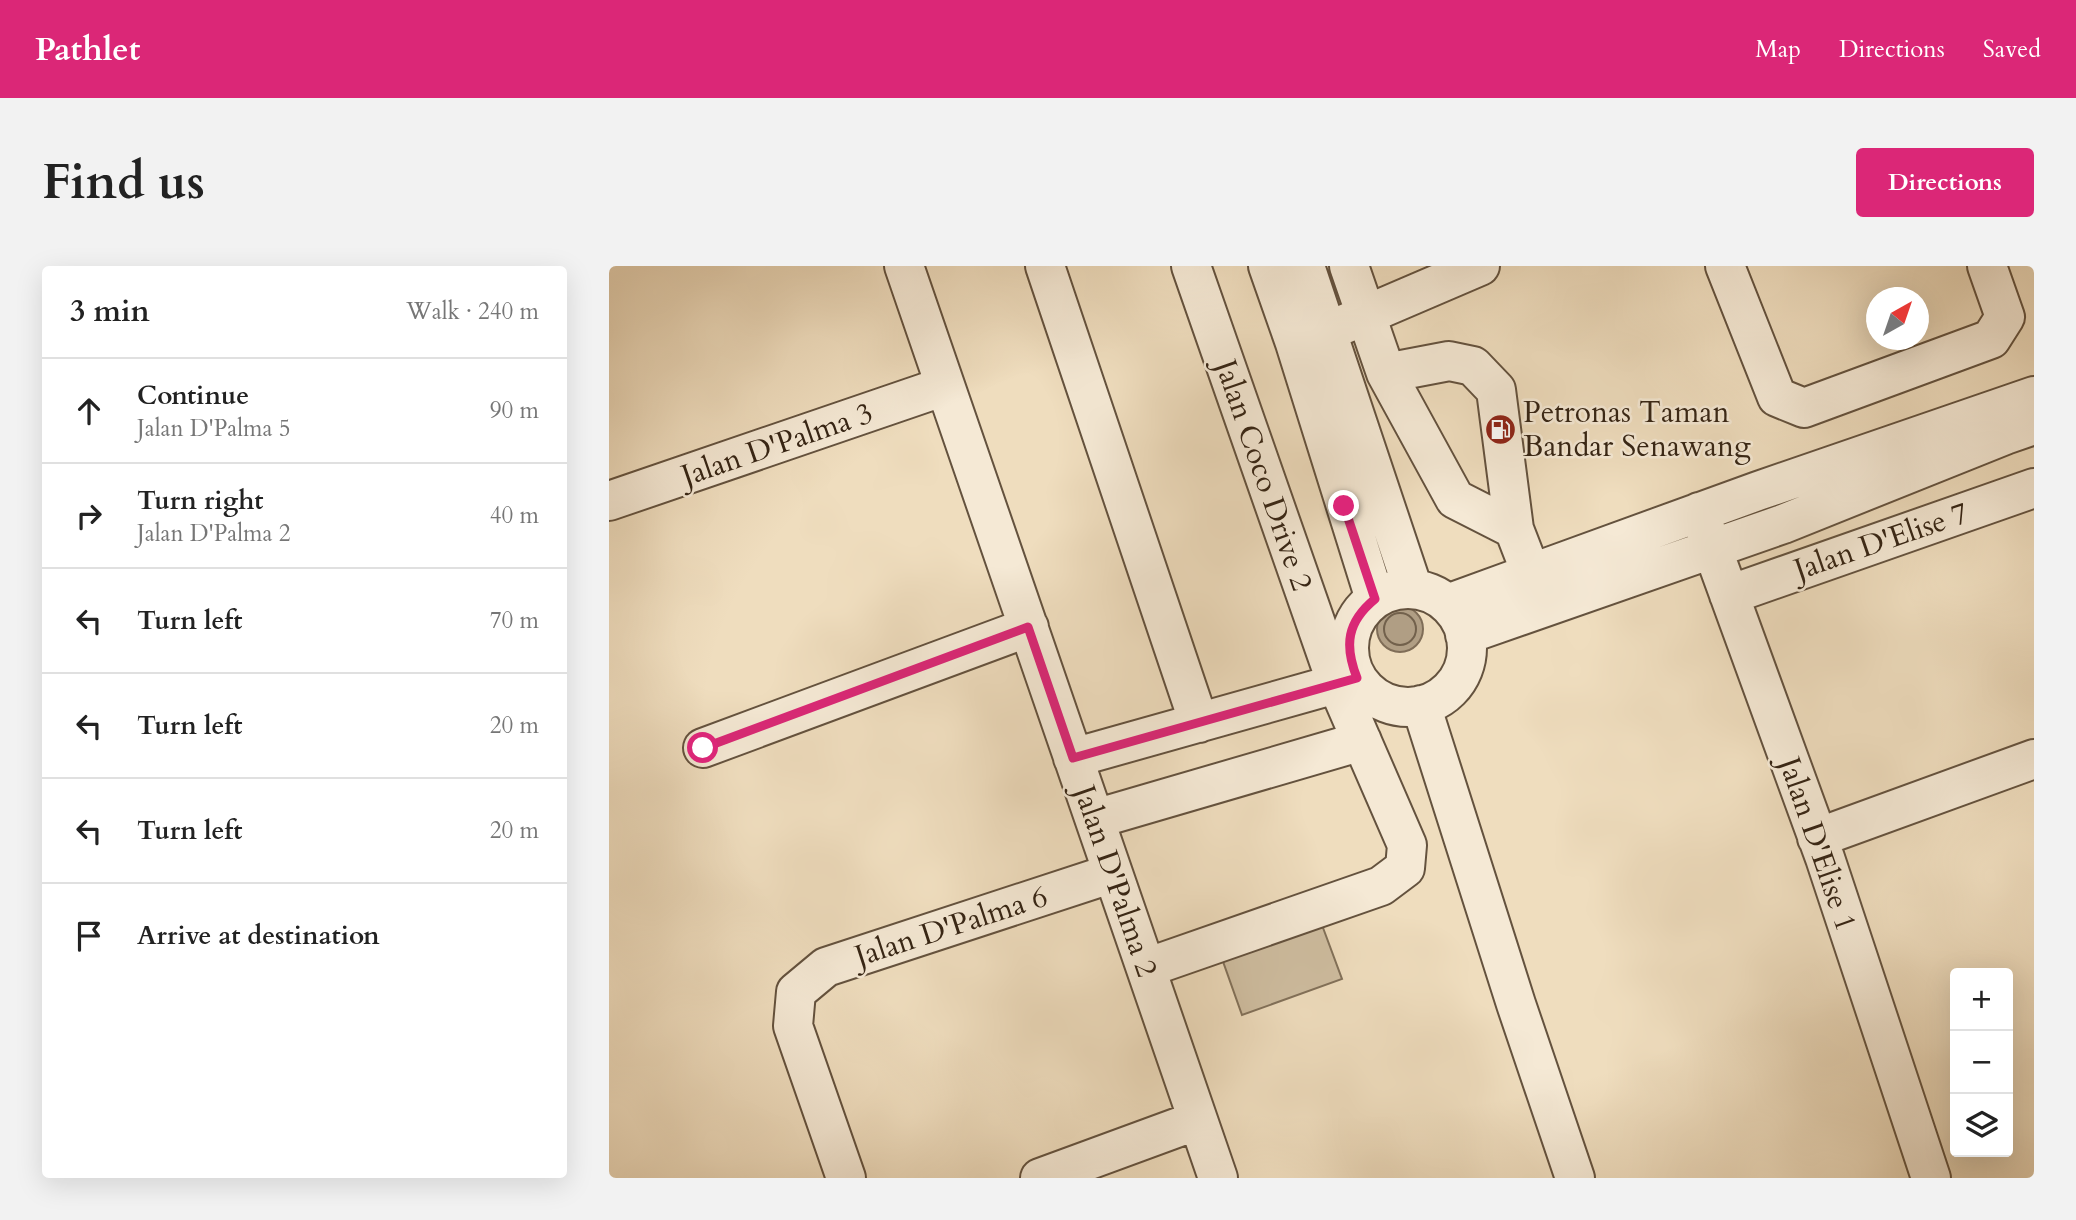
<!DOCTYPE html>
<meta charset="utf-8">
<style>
body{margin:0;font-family:Cardo,serif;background:#f2f2f2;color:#222}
.controls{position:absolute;right:21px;bottom:21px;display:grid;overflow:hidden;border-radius:7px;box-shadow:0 7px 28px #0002}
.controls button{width:63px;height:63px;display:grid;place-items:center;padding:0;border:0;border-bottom:2px solid #e0e0e0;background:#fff;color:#222;font:35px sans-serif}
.compass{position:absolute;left:1257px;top:21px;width:63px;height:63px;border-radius:50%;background:#fff;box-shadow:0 7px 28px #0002;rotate:40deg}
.stop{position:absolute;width:21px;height:21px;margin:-16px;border:5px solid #db2777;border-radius:50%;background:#fff}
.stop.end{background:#db2777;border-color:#fff;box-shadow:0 2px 7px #0008}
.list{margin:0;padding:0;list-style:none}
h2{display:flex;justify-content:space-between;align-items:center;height:91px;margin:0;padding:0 28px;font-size:30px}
h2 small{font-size:23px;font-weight:400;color:#767676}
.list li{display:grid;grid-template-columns:46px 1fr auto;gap:21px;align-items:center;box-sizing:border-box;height:105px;padding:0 28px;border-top:2px solid #e0e0e0}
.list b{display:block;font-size:26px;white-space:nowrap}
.list p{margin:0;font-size:23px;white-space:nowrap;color:#767676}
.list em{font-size:23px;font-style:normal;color:#767676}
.icon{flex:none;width:38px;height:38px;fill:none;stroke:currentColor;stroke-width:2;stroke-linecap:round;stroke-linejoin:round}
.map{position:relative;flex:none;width:1425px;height:912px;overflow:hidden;border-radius:7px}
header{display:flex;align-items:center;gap:42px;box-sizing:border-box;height:98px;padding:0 35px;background:#db2777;color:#fff}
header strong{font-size:33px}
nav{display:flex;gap:38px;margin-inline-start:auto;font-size:24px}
.intro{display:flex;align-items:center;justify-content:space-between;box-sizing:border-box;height:168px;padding:0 42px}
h1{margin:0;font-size:49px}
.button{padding:18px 32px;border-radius:7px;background:#db2777;color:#fff;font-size:24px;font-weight:700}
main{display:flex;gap:42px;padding:0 42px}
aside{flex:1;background:#fff;border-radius:7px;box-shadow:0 7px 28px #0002}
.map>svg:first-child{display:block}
.green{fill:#cfbea1;stroke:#82715a;stroke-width:2}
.water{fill:#b09e84;stroke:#7f6d57;stroke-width:2}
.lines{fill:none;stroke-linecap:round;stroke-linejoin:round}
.shore{stroke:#72614c;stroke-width:2}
.minor-casing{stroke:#64523e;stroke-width:42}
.minor{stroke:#f5e9d5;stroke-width:38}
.route{stroke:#db2777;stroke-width:9}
.labels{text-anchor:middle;stroke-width:5;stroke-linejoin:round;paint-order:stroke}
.poi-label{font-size:30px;fill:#352414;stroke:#f5e9d5;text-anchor:start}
.street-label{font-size:30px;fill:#352414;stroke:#f5e9d5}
</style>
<header>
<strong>Pathlet</strong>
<nav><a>Map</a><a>Directions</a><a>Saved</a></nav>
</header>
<div class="intro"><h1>Find us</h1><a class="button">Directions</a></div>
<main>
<aside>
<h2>3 min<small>Walk · 240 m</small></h2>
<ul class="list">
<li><svg class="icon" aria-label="ahead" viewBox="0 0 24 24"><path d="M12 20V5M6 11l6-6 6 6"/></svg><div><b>Continue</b><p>Jalan D'Palma 5</p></div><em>90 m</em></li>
<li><svg class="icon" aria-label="right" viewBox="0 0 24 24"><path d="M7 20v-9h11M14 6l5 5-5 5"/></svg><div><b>Turn right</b><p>Jalan D'Palma 2</p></div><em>40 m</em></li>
<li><svg class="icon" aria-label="left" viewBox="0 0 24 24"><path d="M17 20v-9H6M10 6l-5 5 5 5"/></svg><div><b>Turn left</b></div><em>70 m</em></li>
<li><svg class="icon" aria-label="left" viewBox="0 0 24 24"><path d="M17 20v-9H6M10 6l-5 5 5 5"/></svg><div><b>Turn left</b></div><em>20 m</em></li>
<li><svg class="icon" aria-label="left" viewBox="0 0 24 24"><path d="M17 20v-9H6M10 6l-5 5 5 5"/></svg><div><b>Turn left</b></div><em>20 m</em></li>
<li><svg class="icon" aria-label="arrive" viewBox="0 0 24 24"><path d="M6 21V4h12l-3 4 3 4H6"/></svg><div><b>Arrive at destination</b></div></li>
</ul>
</aside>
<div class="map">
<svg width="1425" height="912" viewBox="0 0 1425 912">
<rect width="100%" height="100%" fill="#efddbe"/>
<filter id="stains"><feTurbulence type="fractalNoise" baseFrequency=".00286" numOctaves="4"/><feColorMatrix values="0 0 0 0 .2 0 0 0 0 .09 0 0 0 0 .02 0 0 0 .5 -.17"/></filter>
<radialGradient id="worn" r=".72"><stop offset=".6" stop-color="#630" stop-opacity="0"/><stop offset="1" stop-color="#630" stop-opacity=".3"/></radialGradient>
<path class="green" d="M 710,651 L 733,713 L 633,749 L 611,687 Z"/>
<path class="water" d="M768 363a23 23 0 1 1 46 0a23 23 0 1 1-46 0Z"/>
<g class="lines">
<path class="shore" d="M775 363a16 16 0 1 1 32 0a16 16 0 1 1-32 0Z"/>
<defs>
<path id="minor" d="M 295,0 L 609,912
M 436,0 L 590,457
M 659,0 L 686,77 L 766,333
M 696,0 L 804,323
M 740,0 L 777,107 L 846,233 L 905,263 L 922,307
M 1116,0 L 1168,131 L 1195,142 L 1382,73 L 1396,51 L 1378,0
M 731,60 L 871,0
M 777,107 L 840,95 L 864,100 L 887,124 L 905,263
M 0,235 L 336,120
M 1090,246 L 1216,592 L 1322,912
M740 382a59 59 0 1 1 118 0a59 59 0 1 1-118 0Z
M 1120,329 L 1425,222
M 838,338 L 1149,225 L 1425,130
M 856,369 L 1174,258 L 1396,169 L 1425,159
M 812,439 L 907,738 L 966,912
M 94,482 L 420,361
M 464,492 L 748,412
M 486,553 L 753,475
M 1208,572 L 1425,493
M 537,702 L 772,620 L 796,602 L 798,579 L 728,418 L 582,0
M 237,912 L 184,760 L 187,726 L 217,701 L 504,607
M 431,912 L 589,854"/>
</defs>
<use href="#minor" class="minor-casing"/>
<use href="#minor" class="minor"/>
</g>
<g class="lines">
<path class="route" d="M 94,482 L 419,361 L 464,492 L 748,412 C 735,379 738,356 766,333 L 735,240"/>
</g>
<defs>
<symbol id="fuel-disc" viewBox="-11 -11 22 22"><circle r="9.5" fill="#8f2418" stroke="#f5e9d5"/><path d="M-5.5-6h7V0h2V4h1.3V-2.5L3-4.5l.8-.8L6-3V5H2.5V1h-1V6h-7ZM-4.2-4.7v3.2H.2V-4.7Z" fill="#fff"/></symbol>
</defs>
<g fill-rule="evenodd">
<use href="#fuel-disc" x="874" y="146" width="35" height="35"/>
</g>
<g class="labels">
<g class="poi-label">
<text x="914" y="156">Petronas Taman<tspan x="914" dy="34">Bandar Senawang</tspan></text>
</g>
<g class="street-label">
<text transform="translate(168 178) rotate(-19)" y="10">Jalan D'Palma 3</text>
<text transform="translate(655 209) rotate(71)" y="10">Jalan Coco Drive 2</text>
<text transform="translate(1272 275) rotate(-19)" y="10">Jalan D'Elise 7</text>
<text transform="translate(1209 578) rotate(71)" y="10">Jalan D'Elise 1</text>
<text transform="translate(507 615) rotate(71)" y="10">Jalan D'Palma 2</text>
<text transform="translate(342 660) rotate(-18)" y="10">Jalan D'Palma 6</text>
</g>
</g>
<rect width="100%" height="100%" filter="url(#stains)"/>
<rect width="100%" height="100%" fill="url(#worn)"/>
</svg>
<div class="controls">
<button>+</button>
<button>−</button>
<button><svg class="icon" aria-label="layers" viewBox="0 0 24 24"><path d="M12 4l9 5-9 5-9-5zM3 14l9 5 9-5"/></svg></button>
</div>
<svg class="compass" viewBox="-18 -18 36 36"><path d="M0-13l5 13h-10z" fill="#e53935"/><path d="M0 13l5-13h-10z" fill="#767676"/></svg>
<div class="stop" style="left:94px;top:482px"></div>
<div class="stop end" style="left:735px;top:240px"></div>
</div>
</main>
